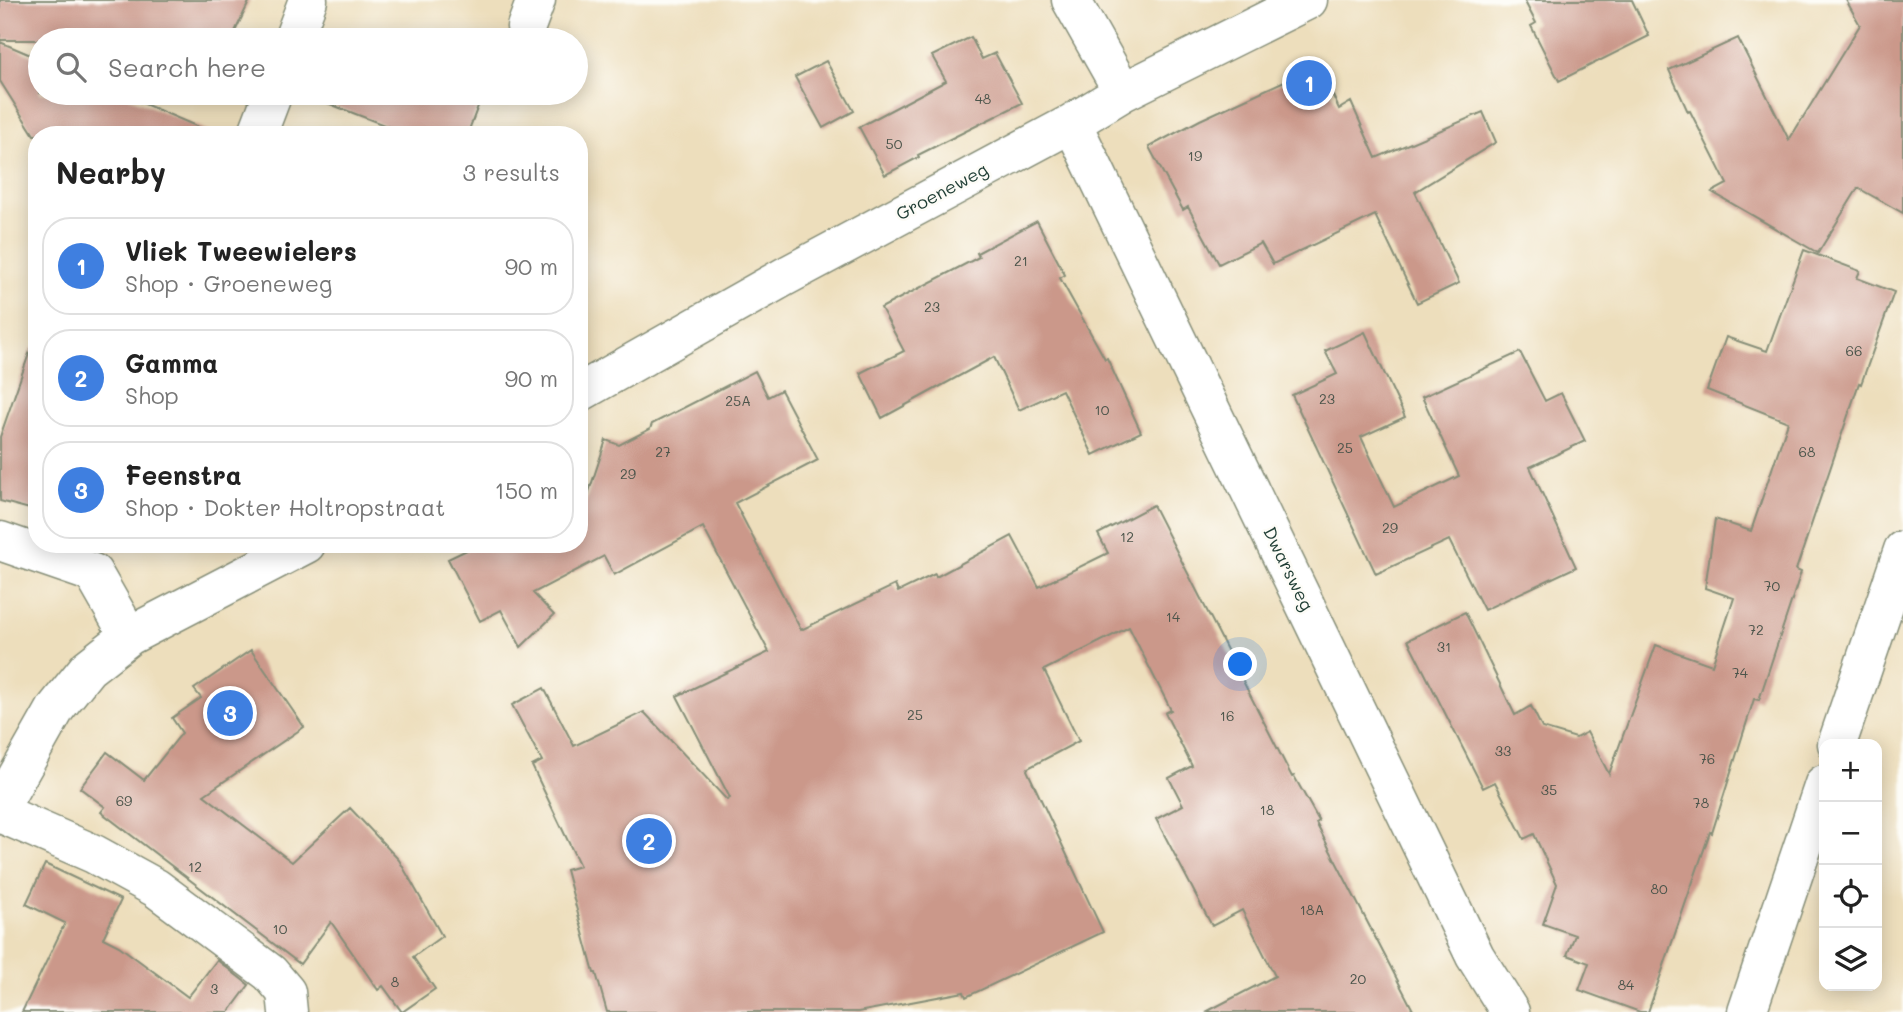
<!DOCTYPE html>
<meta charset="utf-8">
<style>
body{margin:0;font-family:Mali,sans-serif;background:#f2f2f2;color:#222}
.controls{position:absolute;right:21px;bottom:21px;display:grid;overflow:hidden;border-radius:14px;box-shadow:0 4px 18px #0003}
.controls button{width:63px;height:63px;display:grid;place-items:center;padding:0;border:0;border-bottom:2px solid #e0e0e0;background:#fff;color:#222;font:35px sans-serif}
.you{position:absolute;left:1241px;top:665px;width:24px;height:24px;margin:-18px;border:5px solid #fff;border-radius:50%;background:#1a73e8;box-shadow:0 0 0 10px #1a73e833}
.badge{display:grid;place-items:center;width:46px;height:46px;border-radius:50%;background:#1a73e8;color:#fff;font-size:23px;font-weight:700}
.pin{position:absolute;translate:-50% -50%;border:4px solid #fff;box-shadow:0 2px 7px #0006}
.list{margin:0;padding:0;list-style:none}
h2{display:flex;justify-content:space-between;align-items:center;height:91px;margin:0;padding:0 28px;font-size:30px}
h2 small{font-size:23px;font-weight:400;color:#767676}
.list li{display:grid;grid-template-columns:46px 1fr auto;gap:21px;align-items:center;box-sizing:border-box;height:98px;margin:0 14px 14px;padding:0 14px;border:2px solid #e0e0e0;border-radius:28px}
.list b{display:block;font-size:26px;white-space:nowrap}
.list p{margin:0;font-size:23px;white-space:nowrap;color:#767676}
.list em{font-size:23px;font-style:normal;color:#767676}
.icon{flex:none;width:38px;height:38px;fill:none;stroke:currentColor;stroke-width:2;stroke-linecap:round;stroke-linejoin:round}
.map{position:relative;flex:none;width:1903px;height:1012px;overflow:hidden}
.search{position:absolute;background:#fff;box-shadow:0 4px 18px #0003;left:28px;top:28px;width:560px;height:77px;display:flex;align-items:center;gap:18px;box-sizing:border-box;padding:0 24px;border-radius:38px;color:#767676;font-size:26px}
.panel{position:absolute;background:#fff;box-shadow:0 4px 18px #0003;left:28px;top:126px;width:560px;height:427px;border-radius:28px}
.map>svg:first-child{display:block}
.building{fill:#cb988a}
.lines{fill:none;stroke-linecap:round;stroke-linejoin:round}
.minor-casing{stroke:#868e78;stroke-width:41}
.minor{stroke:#fff;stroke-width:38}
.labels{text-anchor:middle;stroke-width:5;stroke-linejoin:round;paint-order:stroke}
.number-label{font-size:14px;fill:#4a544a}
.street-label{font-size:18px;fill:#1f3d34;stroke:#fdfcf7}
</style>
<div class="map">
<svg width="1903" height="1012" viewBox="0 0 1903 1012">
<rect width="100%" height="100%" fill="#fdfcf7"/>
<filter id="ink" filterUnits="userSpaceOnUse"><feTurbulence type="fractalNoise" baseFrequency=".0143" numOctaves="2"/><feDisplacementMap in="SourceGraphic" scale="14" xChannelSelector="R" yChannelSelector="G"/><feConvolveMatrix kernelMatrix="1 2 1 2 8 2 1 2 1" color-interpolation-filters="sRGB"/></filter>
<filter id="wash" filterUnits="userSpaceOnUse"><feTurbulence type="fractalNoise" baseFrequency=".00686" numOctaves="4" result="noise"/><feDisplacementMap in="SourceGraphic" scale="28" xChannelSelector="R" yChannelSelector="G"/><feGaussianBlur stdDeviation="1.57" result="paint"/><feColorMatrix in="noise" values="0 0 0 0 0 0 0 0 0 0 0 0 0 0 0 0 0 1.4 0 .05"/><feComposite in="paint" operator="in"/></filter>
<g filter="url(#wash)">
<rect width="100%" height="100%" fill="#eddebc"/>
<g id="blocks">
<path class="building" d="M 0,0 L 250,0 L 231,40 L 0,40 Z
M 1524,0 L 1632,0 L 1649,36 L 1559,81 L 1531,26 L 1536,23 Z
M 1846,0 L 1903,0 L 1903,213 L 1858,188 L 1818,253 L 1712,192 L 1727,184 L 1690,111 L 1688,112 L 1669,70 L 1738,38 L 1789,140 L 1860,25 Z
M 971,37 L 982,59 L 995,53 L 1022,103 L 918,155 L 919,157 L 885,175 L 859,127 L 946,81 L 932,56 Z
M 0,42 L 40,59 L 40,93 L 119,93 L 217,135 L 34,135 L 0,81 Z
M 826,61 L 854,111 L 823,128 L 795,77 Z
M 1319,65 L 1339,109 L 1351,102 L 1376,158 L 1483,112 L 1496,142 L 1415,192 L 1459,283 L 1417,303 L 1375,215 L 1273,264 L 1261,243 L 1219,264 L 1188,207 L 1183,210 L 1149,147 L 1200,120 Z
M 309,93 L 483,93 L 467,135 L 410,135 L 309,96 Z
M 1037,221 L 1065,275 L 1060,278 L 1105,359 L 1107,358 L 1141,432 L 1093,455 L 1062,390 L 1019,410 L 994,357 L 882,418 L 860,373 L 904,351 L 881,308 L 979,257 L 977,253 Z
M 1804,250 L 1860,271 L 1857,278 L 1894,292 L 1861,384 L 1859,383 L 1796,570 L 1801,572 L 1759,700 L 1754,699 L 1712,833 L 1710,832 L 1648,1012 L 1640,1012 L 1579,990 L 1589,963 L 1567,955 L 1575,935 L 1543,924 L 1557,884 L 1534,834 L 1524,839 L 1495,782 L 1483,788 L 1408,640 L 1465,612 L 1515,715 L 1531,706 L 1542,728 L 1576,738 L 1587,732 L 1609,774 L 1656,645 L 1712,665 L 1734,598 L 1705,588 L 1715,519 L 1751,531 L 1788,422 L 1707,390 L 1726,337 L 1767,351 Z
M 1365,332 L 1405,417 L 1361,437 L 1394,507 L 1459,476 L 1422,397 L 1520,352 L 1545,401 L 1561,393 L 1585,441 L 1530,467 L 1576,567 L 1484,610 L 1449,540 L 1376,574 L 1292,395 L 1337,374 L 1325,351 Z
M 31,348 L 37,349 L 37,511 L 0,501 L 0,437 Z
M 755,371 L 768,397 L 781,390 L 818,460 L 735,503 L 801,630 L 895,585 L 898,592 L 935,574 L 936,577 L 1012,536 L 1039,587 L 1108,553 L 1098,534 L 1153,505 L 1292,777 L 1294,776 L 1319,821 L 1316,823 L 1414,1012 L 1206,1012 L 1275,976 L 1242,910 L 1212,926 L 1156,819 L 1183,805 L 1169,778 L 1192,766 L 1165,713 L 1171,710 L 1129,627 L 1044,670 L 1079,741 L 1028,768 L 1027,770 L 1103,932 L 966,997 L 964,992 L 858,1012 L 607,1012 L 596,973 L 594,973 L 566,870 L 580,866 L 532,766 L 542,761 L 512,705 L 544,688 L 574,746 L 644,712 L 727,800 L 730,798 L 677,696 L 769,652 L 703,527 L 614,575 L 604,556 L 533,593 L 554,615 L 521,647 L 501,610 L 480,621 L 448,559 L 469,549 L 467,544 L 579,544 L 579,522 L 606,440 L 619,445 L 650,429 L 652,424 Z
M 251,650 L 304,727 L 204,795 L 292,862 L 350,808 L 399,860 L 442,936 L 413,957 L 435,989 L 402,1012 L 383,986 L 378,990 L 331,922 L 300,964 L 101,812 L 105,807 L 80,788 L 107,752 L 144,780 L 182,733 L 172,718 L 201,698 L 194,689 Z
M 45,864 L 121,900 L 103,938 L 119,946 L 188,997 L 217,960 L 249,985 L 229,1012 L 22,1012 L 65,923 L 26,904 Z"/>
</g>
</g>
<g filter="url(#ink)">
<use href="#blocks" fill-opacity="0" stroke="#868e78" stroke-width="2"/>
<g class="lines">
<defs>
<path id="minor" d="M 1071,0 L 1123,92
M 526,27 L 536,0
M 293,40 L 308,0
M 1072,123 L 1475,956 L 1510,1012
M 257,135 L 273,93
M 579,393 L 784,277 L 1072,123 L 1123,92 L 1308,0
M 0,541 L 93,573
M 93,573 L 129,636
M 1837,744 L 1903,550
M 0,807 L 56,708 L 88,668 L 129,636 L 306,544
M 0,813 L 94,854 L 156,888 L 270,973 L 286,992 L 288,1012
M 1747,1012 L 1824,784"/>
</defs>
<use href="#minor" class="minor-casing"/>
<use href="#minor" class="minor"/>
</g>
</g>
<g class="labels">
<g class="number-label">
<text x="983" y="104">48</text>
<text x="894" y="149">50</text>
<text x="1195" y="161">19</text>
<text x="1021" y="266">21</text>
<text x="932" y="312">23</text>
<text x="1854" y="356">66</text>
<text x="1327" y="404">23</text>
<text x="738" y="406">25A</text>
<text x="1102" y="415">10</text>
<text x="1345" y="453">25</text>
<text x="663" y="457">27</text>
<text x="1807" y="457">68</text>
<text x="628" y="479">29</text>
<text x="1390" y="533">29</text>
<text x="1127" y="542">12</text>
<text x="1772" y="591">70</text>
<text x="1173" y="622">14</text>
<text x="1756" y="635">72</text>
<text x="1444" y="652">31</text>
<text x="1740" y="678">74</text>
<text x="915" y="720">25</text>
<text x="1227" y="721">16</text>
<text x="1503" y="756">33</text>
<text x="1707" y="764">76</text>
<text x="1549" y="795">35</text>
<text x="124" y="806">69</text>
<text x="1701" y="808">78</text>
<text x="1267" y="815">18</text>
<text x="195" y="872">12</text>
<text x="1659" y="894">80</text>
<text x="1312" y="915">18A</text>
<text x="280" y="934">10</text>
<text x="1358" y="984">20</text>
<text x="395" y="987">8</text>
<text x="1626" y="990">84</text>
<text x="214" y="994">3</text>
</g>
<g class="street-label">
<text transform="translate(942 192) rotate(-28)" y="6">Groeneweg</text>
<text transform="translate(1288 569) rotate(64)" y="6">Dwarsweg</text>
</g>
</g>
</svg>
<div class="controls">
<button>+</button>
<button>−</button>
<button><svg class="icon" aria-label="locate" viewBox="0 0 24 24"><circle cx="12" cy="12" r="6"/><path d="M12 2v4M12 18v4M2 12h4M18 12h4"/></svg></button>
<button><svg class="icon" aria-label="layers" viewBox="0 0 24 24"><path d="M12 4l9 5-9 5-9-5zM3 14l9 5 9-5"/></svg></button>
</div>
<div class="you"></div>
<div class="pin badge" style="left:1309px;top:83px;background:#3f7fe0">1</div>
<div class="pin badge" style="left:649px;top:841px;background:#3f7fe0">2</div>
<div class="pin badge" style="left:230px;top:713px;background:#3f7fe0">3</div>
<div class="search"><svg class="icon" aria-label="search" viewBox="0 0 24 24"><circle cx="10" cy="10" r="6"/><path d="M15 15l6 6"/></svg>Search here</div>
<section class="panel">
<h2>Nearby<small>3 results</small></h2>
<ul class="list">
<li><span class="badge" style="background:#3f7fe0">1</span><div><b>Vliek Tweewielers</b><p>Shop · Groeneweg</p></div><em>90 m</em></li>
<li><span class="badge" style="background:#3f7fe0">2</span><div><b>Gamma</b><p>Shop</p></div><em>90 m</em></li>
<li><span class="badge" style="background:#3f7fe0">3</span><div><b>Feenstra</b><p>Shop · Dokter Holtropstraat</p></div><em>150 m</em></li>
</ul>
</section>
</div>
